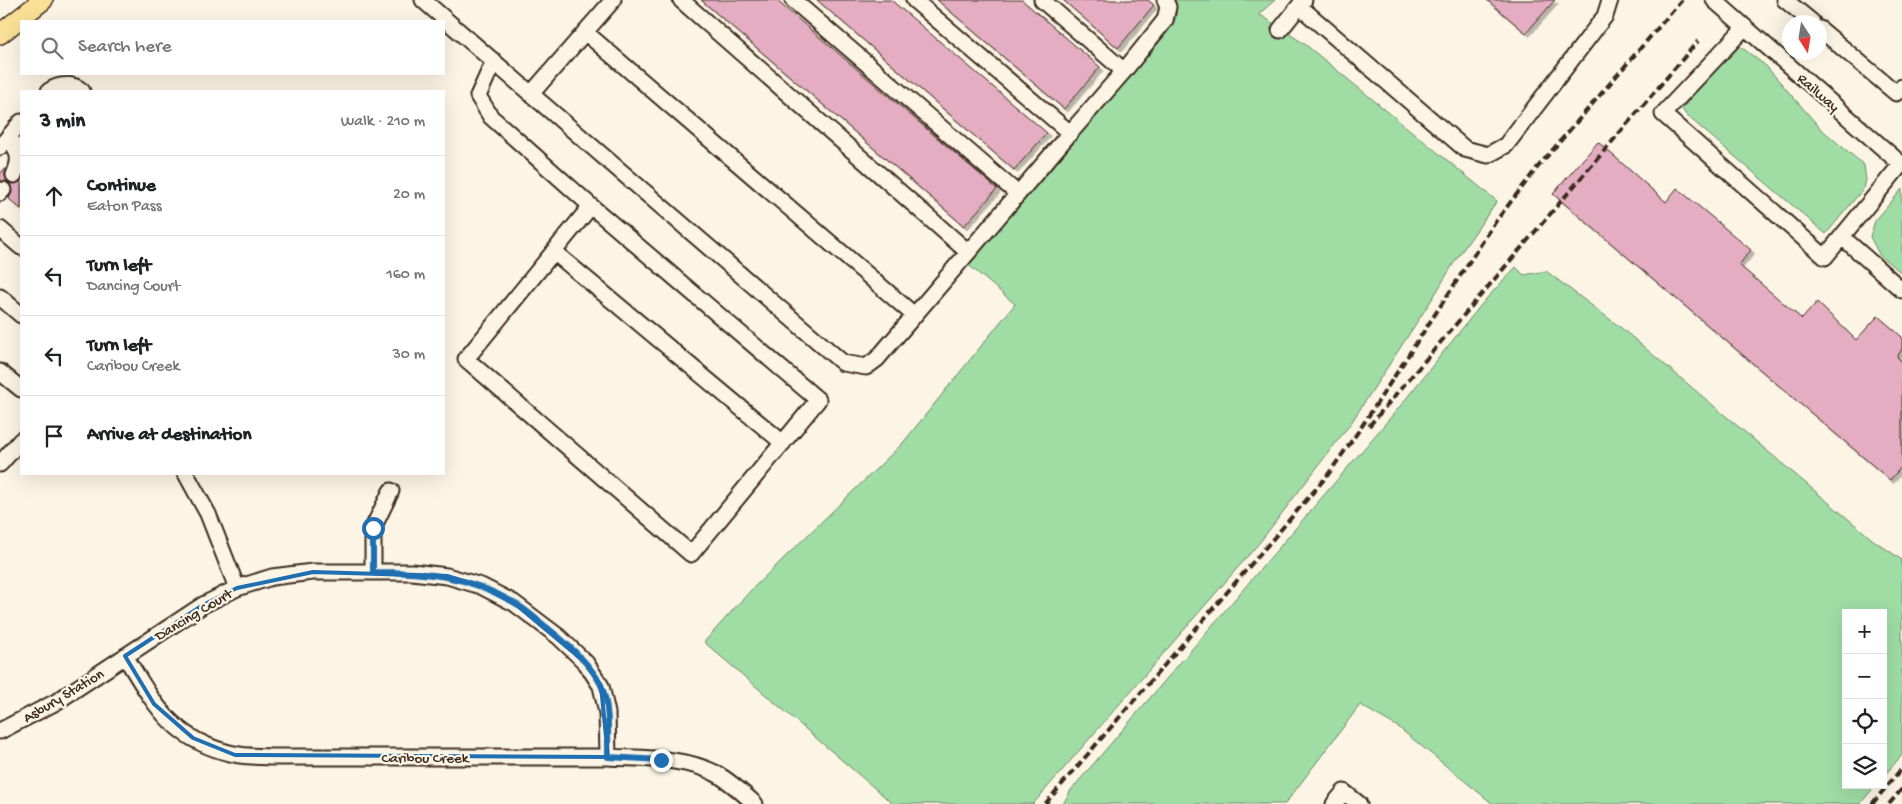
<!DOCTYPE html>
<meta charset="utf-8">
<style>
body{margin:0;font-family:"Gochi Hand",sans-serif;background:#f2f2f2;color:#202124}
.controls{position:absolute;right:15px;bottom:15px;display:grid;overflow:hidden;border-radius:0px;box-shadow:0 5px 20px #0002}
.controls button{width:45px;height:45px;display:grid;place-items:center;padding:0;border:0;border-bottom:1px solid #e0e0e0;background:#fff;color:#202124;font:25px sans-serif}
.compass{position:absolute;left:1782px;top:15px;width:45px;height:45px;border-radius:50%;background:#fff;box-shadow:0 5px 20px #0002;rotate:168deg}
.stop{position:absolute;width:15px;height:15px;margin:-11px;border:4px solid #1f6fb2;border-radius:50%;background:#fff}
.stop.end{background:#1f6fb2;border-color:#fff;box-shadow:0 1px 5px #0008}
.list{margin:0;padding:0;list-style:none}
h2{display:flex;justify-content:space-between;align-items:center;height:65px;margin:0;padding:0 20px;font-size:21px}
h2 small{font-size:16px;font-weight:400;color:#757577}
.list li{display:grid;grid-template-columns:32px 1fr auto;gap:15px;align-items:center;box-sizing:border-box;height:80px;padding:0 20px;border-top:1px solid #e0e0e0}
.list b{display:block;font-size:19px;white-space:nowrap}
.list p{margin:0;font-size:16px;white-space:nowrap;color:#757577}
.list em{font-size:16px;font-style:normal;color:#757577}
.icon{flex:none;width:28px;height:28px;fill:none;stroke:currentColor;stroke-width:2;stroke-linecap:round;stroke-linejoin:round}
.map{position:relative;flex:none;width:1902px;height:804px;overflow:hidden}
.search{position:absolute;background:#fff;box-shadow:0 5px 20px #0002;left:20px;top:20px;width:425px;height:55px;display:flex;align-items:center;gap:12px;box-sizing:border-box;padding:0 18px;border-radius:0px;color:#757577;font-size:19px}
.panel{position:absolute;background:#fff;box-shadow:0 5px 20px #0002;left:20px;top:90px;width:425px;height:385px;border-radius:0px}
.map>svg:first-child{display:block}
.green{fill:#9fdda5;stroke:#6d8462}
.building{fill:#e4adc2;stroke:#3b2a1e;filter:url(#shadow)}
.lines{fill:none;stroke-linecap:round;stroke-linejoin:round}
.minor-casing{stroke:#3b2a1e;stroke-width:19}
.major-casing{stroke:#3b2a1e;stroke-width:22}
.minor{stroke:#fcf5e5;stroke-width:15}
.major{stroke:#fadf96;stroke-width:19}
.rail{stroke:#3b2a1e;stroke-width:4;stroke-dasharray:8 4;stroke-linecap:butt}
.route{stroke:#1f6fb2;stroke-width:6}
.marked{fill:none;stroke:#1f6fb2;stroke-width:4;stroke-linejoin:round}
.labels{text-anchor:middle;stroke-width:4.5;stroke-linejoin:round;paint-order:stroke}
.street-label{font-size:15px;fill:#3b2a1e;stroke:#fcf5e5}
</style>
<div class="map">
<svg width="1902" height="804" viewBox="0 0 1902 804">
<defs>
<filter id="shadow"><feDropShadow dx="3.5" dy="3.5" stdDeviation="0" flood-color="#0004"/></filter>
</defs>
<rect width="100%" height="100%" fill="#fcf5e5"/>
<filter id="ink" filterUnits="userSpaceOnUse"><feTurbulence type="fractalNoise" baseFrequency=".02" numOctaves="2"/><feDisplacementMap in="SourceGraphic" scale="10" xChannelSelector="R" yChannelSelector="G"/><feConvolveMatrix kernelMatrix="1 2 1 2 8 2 1 2 1" color-interpolation-filters="sRGB"/></filter>
<g filter="url(#ink)">
<path class="green" d="M 1175,0 L 1275,0 L 1259,14 L 1306,45 L 1497,201 L 1455,261 L 1434,296 L 1351,423 L 1260,542 L 1033,804 L 893,804 L 704,642 L 752,589 L 902,444 L 1015,304 L 953,252 L 990,238 L 1163,38 C 1174,24 1179,18 1175,0 Z
M 1740,46 L 1766,66 L 1821,129 L 1864,165 L 1866,180 L 1864,188 L 1826,234 L 1686,115 L 1682,109 L 1702,84 Z
M 1902,189 L 1902,273 L 1880,256 L 1870,237 L 1875,221 Z
M 1516,267 L 1524,275 L 1546,271 L 1620,327 L 1872,539 L 1902,560 L 1902,755 L 1883,777 L 1883,613 L 1846,613 L 1846,785 L 1876,785 L 1860,804 L 1493,804 L 1398,727 L 1360,705 L 1285,804 L 1063,804 L 1071,790 L 1397,410 L 1485,300 Z"/>
<path class="building" d="M 701,0 L 776,0 L 997,189 L 964,226 Z
M 817,0 L 891,0 L 1047,133 L 1014,170 Z
M 937,0 L 1022,0 L 1100,67 L 1064,109 Z
M 1063,0 L 1148,0 L 1154,5 L 1118,48 Z
M 1487,0 L 1555,0 L 1526,33 Z
M 1598,142 L 1666,202 L 1677,188 L 1751,250 L 1739,265 L 1802,319 L 1817,302 L 1856,340 L 1878,316 L 1902,337 L 1902,349 L 1897,357 L 1902,362 L 1902,466 L 1890,480 L 1553,194 Z
M 5,168 L 5,176 L 7,181 L 15,184 L 21,181 L 21,209 L 9,199 L 12,192 L 10,184 L 5,181 L 0,181 L 0,174 Z"/>
<g class="lines">
<defs>
<path id="minor" d="M 423,0 L 531,94
M 613,0 L 531,94 L 843,363 L 866,367 L 877,359 L 1070,133
M 681,0 L 968,252
M 793,0 L 1018,194
M 914,0 L 1070,133 L 1124,71 L 1042,0
M 1714,0 L 1901,164
M 1785,0 L 1812,22
M 1299,6 L 1465,149 L 1488,155 L 1506,145 L 1605,16 L 1610,0
M 1745,27 L 1663,114 L 1825,257 L 1902,163
M 1820,29 L 1896,93 L 1902,87
M 1280,30 L 1304,0
M 585,32 L 914,315
M 494,61 L 478,96 L 491,117 L 591,206 L 818,400 L 691,554 L 466,359 L 591,206
M 1124,71 L 1165,20 L 1168,7 L 1165,0
M 49,91 C 59,84 73,83 82,91
M 9,136 C 18,153 22,157 14,175
M 0,147 L 21,122
M 0,193 L 3,190
M 0,229 L 21,247
M 1842,237 L 1902,290
M 554,252 L 783,443
M 0,297 L 21,315
M 0,372 L 21,389
M 0,464 L 21,440
M 186,474 L 208,514 L 237,588
M 373,572 L 373,528 L 391,491
M 125,656 C 155,705 173,741 234,754 C 246,757 260,756 272,757 L 608,757 C 644,759 683,757 715,773 C 730,781 743,793 755,804
M 0,731 L 56,702 L 203,605 L 237,588 L 272,577 L 313,572 L 412,572 L 447,576 L 481,586 L 514,603 L 559,637 L 586,663 L 601,686 L 607,713 L 608,757
M 1334,804 L 1344,792 L 1359,804"/>
<path id="major" d="M 0,34 L 43,0"/>
</defs>
<use href="#minor" class="minor-casing"/>
<use href="#major" class="major-casing"/>
<use href="#minor" class="minor"/>
<use href="#major" class="major"/>
<path class="rail" d="M 1369,426 L 1698,41
M 1045,804 L 1327,476 L 1360,429 L 1496,221 L 1537,168 L 1682,0
M 1872,804 L 1902,768
M 1889,804 L 1902,789"/>
</g>
</g>
<g class="lines" filter="url(#ink)">
<path class="route" d="M 373,528 L 373,572 C 426,572 465,575 513,602 C 526,609 537,620 549,629 C 568,644 590,663 601,685 C 610,704 608,736 608,757 L 661,760"/>
</g>
<path class="marked" d="M 313,572 L 447,576 L 481,586 L 514,603 L 586,663 L 601,686 L 608,757 L 235,755 L 193,738 L 154,704 L 125,656 L 203,605 L 237,588 Z"/>
<g class="labels">
<g class="street-label">
<text transform="translate(1819 92) rotate(41)" y="5">Railway</text>
<text transform="translate(193 614) rotate(-31)" y="5">Dancing Court</text>
<text transform="translate(63 695) rotate(-31)" y="5">Asbury Station</text>
<text x="425" y="762">Caribou Creek</text>
</g>
</g>
</svg>
<div class="controls">
<button>+</button>
<button>−</button>
<button><svg class="icon" aria-label="locate" viewBox="0 0 24 24"><circle cx="12" cy="12" r="6"/><path d="M12 2v4M12 18v4M2 12h4M18 12h4"/></svg></button>
<button><svg class="icon" aria-label="layers" viewBox="0 0 24 24"><path d="M12 4l9 5-9 5-9-5zM3 14l9 5 9-5"/></svg></button>
</div>
<svg class="compass" viewBox="-18 -18 36 36"><path d="M0-13l5 13h-10z" fill="#e53935"/><path d="M0 13l5-13h-10z" fill="#757577"/></svg>
<div class="stop" style="left:373px;top:528px"></div>
<div class="stop end" style="left:661px;top:760px"></div>
<div class="search"><svg class="icon" aria-label="search" viewBox="0 0 24 24"><circle cx="10" cy="10" r="6"/><path d="M15 15l6 6"/></svg>Search here</div>
<section class="panel">
<h2>3 min<small>Walk · 210 m</small></h2>
<ul class="list">
<li><svg class="icon" aria-label="ahead" viewBox="0 0 24 24"><path d="M12 20V5M6 11l6-6 6 6"/></svg><div><b>Continue</b><p>Eaton Pass</p></div><em>20 m</em></li>
<li><svg class="icon" aria-label="left" viewBox="0 0 24 24"><path d="M17 20v-9H6M10 6l-5 5 5 5"/></svg><div><b>Turn left</b><p>Dancing Court</p></div><em>160 m</em></li>
<li><svg class="icon" aria-label="left" viewBox="0 0 24 24"><path d="M17 20v-9H6M10 6l-5 5 5 5"/></svg><div><b>Turn left</b><p>Caribou Creek</p></div><em>30 m</em></li>
<li><svg class="icon" aria-label="arrive" viewBox="0 0 24 24"><path d="M6 21V4h12l-3 4 3 4H6"/></svg><div><b>Arrive at destination</b></div></li>
</ul>
</section>
</div>
